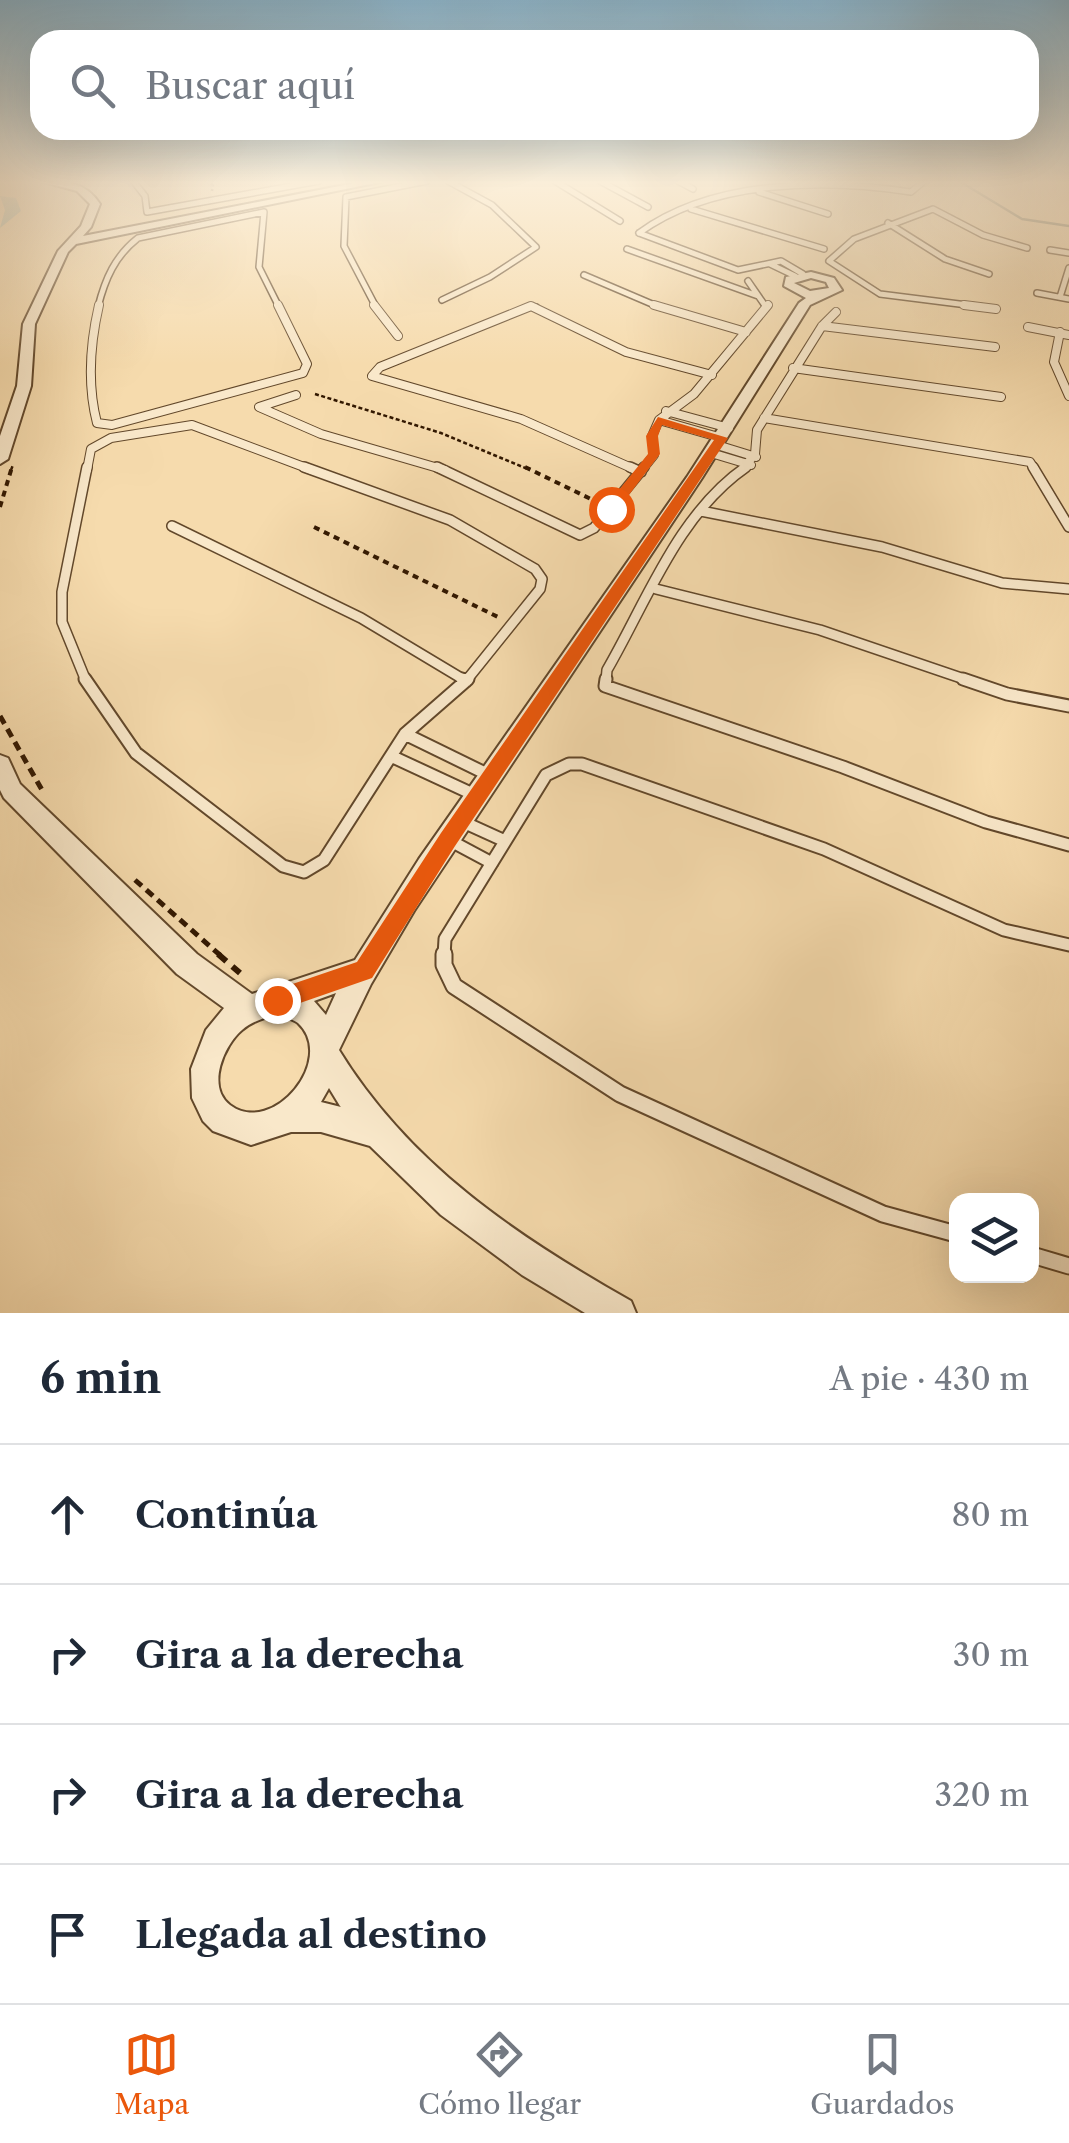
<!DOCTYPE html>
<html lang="es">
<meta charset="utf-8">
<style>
body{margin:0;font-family:"Libre Caslon Text",serif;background:#f2f2f3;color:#1f2937}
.controls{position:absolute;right:30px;bottom:30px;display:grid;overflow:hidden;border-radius:20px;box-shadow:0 10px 40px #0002}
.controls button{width:90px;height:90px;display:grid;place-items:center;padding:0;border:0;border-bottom:2px solid #e0e1e3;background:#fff;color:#1f2937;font:50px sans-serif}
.stop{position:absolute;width:30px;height:30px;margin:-22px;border:8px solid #ea580c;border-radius:50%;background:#fff}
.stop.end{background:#ea580c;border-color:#fff;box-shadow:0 2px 10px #0008}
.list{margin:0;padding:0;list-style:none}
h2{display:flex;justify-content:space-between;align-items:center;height:130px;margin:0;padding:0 40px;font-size:42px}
h2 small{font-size:32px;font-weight:400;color:#747a83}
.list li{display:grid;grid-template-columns:65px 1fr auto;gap:30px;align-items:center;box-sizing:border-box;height:140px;padding:0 40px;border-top:2px solid #e0e1e3}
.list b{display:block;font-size:38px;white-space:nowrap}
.list em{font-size:32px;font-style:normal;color:#747a83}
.icon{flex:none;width:55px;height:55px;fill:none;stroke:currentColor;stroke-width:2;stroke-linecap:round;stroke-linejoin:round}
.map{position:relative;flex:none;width:1069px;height:1313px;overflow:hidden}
.search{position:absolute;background:#fff;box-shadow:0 10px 40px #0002;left:30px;right:30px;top:30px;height:110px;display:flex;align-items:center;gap:25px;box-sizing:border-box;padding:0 35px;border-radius:30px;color:#747a83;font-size:38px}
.sheet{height:690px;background:#fff}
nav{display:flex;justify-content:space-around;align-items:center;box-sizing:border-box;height:140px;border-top:2px solid #e0e1e3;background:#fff;font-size:28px;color:#747a83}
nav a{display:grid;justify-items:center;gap:5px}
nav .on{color:#ea580c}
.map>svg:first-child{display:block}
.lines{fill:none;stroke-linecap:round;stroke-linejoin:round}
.stream{stroke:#727968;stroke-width:2.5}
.river{fill:#9dbbae;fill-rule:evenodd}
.lane-far4-casing{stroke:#62482b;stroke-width:8}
.lane-far3-casing{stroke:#62482b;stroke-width:10}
.lane-far2-casing{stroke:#62482b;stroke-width:12}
.lane-far1-casing{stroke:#62482b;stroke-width:15}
.lane-casing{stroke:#62482b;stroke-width:19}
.street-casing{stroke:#62482b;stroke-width:4}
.path-far3{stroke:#311700;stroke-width:2.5;stroke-dasharray:4 2.5;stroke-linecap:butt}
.path-far2{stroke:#311700;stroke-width:4;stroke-dasharray:6 5;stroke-linecap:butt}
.path-far1{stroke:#311700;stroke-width:5;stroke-dasharray:9 6;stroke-linecap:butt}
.path{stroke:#311700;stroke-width:6;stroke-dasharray:11 8;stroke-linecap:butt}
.lane-far4{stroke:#f9e8ca;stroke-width:5}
.lane-far3{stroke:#f9e8ca;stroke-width:8}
.lane-far2{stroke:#f9e8ca;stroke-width:9}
.lane-far1{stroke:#f9e8ca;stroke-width:11}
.lane{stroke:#f9e8ca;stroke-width:15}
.street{fill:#f9e8ca;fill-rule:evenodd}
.route{fill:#ea580c}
</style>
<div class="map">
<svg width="1069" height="1313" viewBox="0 0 1069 1313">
<rect width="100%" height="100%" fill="#f6dbad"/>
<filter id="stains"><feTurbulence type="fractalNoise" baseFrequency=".002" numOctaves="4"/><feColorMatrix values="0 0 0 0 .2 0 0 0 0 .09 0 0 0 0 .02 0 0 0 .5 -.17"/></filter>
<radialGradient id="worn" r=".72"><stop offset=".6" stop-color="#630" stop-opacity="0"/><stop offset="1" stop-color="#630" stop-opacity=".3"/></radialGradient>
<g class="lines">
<path class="stream" d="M 959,181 L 1022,219 L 1069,226"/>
<path class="river" d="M 0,196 L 16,198 L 21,211 L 0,228 L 5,210 Z"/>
<defs>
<path id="lane-far4" d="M 133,181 L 145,196 L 147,212 L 319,181
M 555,181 L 620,221
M 600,181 L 648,207
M 678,181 L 693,189
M 759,192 L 828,214
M 691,209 L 824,249
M 888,223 L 945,259 L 989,274
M 639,233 C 713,179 825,179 911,192 L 923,182
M 639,233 L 738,270 L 781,261 L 803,274
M 627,249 L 758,296
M 1050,250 L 1069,253
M 770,264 L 795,276
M 584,275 L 659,307
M 748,281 L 766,307
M 1037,293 L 1069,299
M 1060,297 L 1069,268
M 442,300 L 490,277 L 536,247 L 492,205 L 448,181
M 98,307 C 105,279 115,256 138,238 L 264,212 L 259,267 L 279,307
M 376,307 L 344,246 L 346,197 L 427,181
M 528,307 L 536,307
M 983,307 L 880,294 L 829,261 L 854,239 L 933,209 L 983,235 L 1027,248"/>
<path id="lane-far3" d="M 99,305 C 90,344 87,384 97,423 L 112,425 L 303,373 L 307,364 L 278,305
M 374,305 L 398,336
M 654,305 L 746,332
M 964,305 L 996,309
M 822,326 L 995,347
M 1028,327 L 1069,335
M 1060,332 L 1054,362 L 1069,396
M 793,368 L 1001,397
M 296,395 L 259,407 L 321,434 L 445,470
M 666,411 L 729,428
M 764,418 L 1030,462 L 1035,470
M 659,420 L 722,438
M 717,445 L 756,457
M 711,453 L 751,465
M 87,470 L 91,449 L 111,438 L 192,425 L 312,470
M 636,470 L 521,419 L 372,376 L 380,367 L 531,306 L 626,352 L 712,375
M 642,470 L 654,455 L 652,436 L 659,420 L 694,394 L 768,305
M 742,470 L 755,454 L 757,430 L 822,326 L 836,312"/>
<path id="lane-far2" d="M 304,467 L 450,520 L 535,569 L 542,579 L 540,589 L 466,681
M 437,467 L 580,535 L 594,528 L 644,467
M 630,467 L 641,472
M 1033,467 L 1069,527
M 701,511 L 882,547 L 1002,583 L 1069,589
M 172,526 L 361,618 L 466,681
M 656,589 L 820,630 L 970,681
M 86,681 L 62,622 L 62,592 L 87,467
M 606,681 L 607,670 C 647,601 678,514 746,467"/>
<path id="lane-far1" d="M 85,679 L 136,753 L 283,866 L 304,872 L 324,860 L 405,734 L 468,679
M 462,679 L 466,681
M 606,679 L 605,686 L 843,767 L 986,822 L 1069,845
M 963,679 L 1007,694 L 1069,706
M 405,734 L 491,776
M 393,757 L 477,796
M 461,821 L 505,841
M 449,840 L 492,863
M 444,956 L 445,939 L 546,775 L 569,764 L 582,764 L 824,849 L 1004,930 L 1069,945"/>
<path id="lane" d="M 444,954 L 444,965 L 454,986 L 620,1094 L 883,1214 L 956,1234
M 1032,1255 L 1069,1266"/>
<path id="street" d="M 40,181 C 65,181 85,181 100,204 L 91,227 L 83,236 L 365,181 L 385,181 L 76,244 L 68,252 L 35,324 L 31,386 L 8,459 L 0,464 L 0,436 L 17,386 L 23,324 L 58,251 L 81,226 L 90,204 L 77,191 Z
M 811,272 L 834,278 L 842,290 L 810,305 L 702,478 L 414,911 L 371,984 L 339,1050 C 409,1164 516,1236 631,1301 L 636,1313 L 585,1313 L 522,1275 L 441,1215 L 370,1146 L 321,1132 L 291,1132 L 251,1145 L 213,1131 L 203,1121 L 192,1098 L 191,1069 L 206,1030 L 224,1008 L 177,974 L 4,798 L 0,790 L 0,755 L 8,758 L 20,784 L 197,954 L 252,994 L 355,960 L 419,859 L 687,477 L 799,303 L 806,298 L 784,286 L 786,277 ZM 811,278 L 826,282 L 829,288 L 810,291 L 794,283 ZM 336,993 L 326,1015 L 314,1001 ZM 277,1014 C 283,1017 293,1019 298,1023 C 337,1059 273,1137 230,1105 C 206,1087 224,1045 242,1030 C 252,1021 265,1018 277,1014 ZM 329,1088 L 340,1106 L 341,1107 L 321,1102 Z"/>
</defs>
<use href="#lane-far4" class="lane-far4-casing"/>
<use href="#lane-far3" class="lane-far3-casing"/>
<use href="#lane-far2" class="lane-far2-casing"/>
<use href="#lane-far1" class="lane-far1-casing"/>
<use href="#lane" class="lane-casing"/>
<use href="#street" class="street-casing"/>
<path class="path-far3" d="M 205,181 L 213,185 L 212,191
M 315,394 L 441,433 L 530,470
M 11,470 L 13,465"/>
<path class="path-far2" d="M 525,467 L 597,502
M 0,507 L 12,467
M 314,527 L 500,618"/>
<path class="path-far1" d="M 0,716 L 42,790
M 135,880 L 221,956"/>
<path class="path" d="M 218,954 L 240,973"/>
<use href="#lane-far4" class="lane-far4"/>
<use href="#lane-far3" class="lane-far3"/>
<use href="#lane-far2" class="lane-far2"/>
<use href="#lane-far1" class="lane-far1"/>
<use href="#lane" class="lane"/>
<use href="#street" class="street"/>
</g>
<linearGradient id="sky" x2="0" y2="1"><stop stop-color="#8ab7d1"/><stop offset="0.5" stop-color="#fbefda"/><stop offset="1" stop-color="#fbefda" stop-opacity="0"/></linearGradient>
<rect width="1069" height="365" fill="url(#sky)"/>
<path class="route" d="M 658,417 L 728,438 L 455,846 L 372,978 L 277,1011 L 269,1008 L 269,992 L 357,962 L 441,833 L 714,440 L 662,425 L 658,436 L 660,454 L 616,512 L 606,512 L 606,506 L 648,454 L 646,436 Z"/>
<rect width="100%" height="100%" filter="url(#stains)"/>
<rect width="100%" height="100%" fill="url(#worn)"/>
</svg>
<div class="controls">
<button><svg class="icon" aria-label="layers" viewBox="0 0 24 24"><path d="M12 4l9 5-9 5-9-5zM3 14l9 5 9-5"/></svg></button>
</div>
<div class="stop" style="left:611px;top:509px"></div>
<div class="stop end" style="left:277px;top:1000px"></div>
<div class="search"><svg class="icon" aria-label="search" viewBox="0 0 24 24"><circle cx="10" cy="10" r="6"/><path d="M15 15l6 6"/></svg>Buscar aquí</div>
</div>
<section class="sheet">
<h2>6 min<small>A pie · 430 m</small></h2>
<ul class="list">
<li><svg class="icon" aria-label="ahead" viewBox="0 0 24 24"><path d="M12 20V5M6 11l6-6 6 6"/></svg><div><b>Continúa</b></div><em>80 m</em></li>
<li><svg class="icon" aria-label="right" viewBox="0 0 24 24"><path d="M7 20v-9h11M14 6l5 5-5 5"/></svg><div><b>Gira a la derecha</b></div><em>30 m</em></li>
<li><svg class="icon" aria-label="right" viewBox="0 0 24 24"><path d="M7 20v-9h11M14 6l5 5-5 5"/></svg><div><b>Gira a la derecha</b></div><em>320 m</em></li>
<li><svg class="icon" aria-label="arrive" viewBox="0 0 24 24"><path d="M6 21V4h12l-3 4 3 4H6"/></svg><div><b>Llegada al destino</b></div></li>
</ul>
</section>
<nav>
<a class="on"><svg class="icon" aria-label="map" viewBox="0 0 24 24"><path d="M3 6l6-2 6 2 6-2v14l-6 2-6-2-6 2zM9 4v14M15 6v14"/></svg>Mapa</a>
<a><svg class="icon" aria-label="directions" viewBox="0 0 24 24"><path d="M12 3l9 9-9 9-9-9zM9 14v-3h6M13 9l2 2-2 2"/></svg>Cómo llegar</a>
<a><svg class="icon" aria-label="saved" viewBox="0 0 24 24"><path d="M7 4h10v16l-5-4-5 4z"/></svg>Guardados</a>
</nav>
